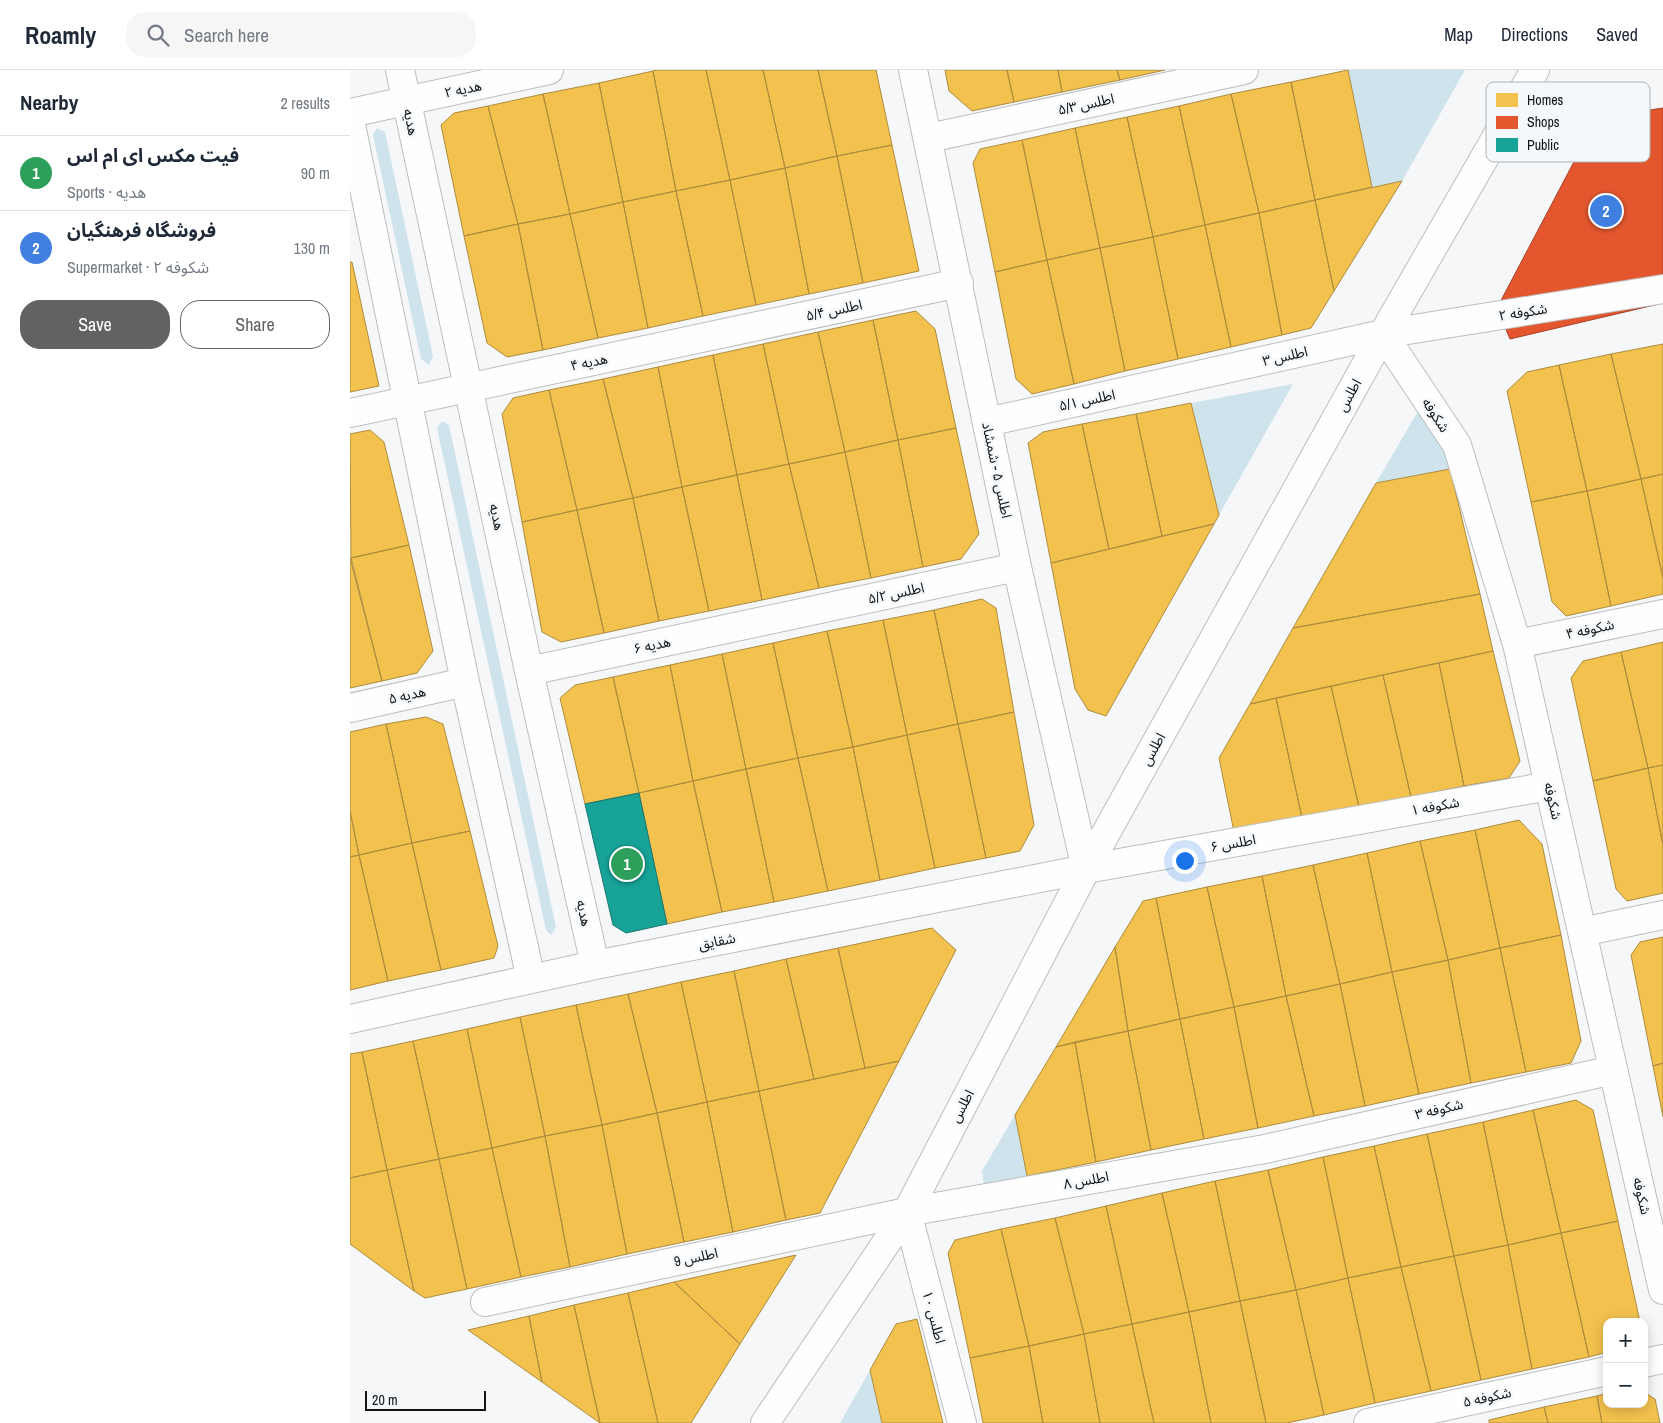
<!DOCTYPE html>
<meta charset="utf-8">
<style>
body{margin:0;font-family:"Archivo Narrow","Noto Sans Arabic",sans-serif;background:#f6f6f7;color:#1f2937}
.controls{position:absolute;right:15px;bottom:15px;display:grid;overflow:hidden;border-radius:10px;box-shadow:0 2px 12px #0003}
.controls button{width:45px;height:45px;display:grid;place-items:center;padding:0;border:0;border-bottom:1px solid #e0e1e3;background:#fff;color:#1f2937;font:25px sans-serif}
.scale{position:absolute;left:15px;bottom:12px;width:121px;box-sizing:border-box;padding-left:5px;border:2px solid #111213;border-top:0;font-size:14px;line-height:18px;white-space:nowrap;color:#111213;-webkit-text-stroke:4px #f4f8fa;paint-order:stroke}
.you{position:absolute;left:834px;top:790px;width:18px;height:18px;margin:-12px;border:4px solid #fff;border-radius:50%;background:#1a73e8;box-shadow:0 0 0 8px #1a73e833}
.badge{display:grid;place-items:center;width:32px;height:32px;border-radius:50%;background:#616264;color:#fff;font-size:16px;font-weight:700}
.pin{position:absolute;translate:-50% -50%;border:2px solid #fff;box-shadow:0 1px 5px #0006}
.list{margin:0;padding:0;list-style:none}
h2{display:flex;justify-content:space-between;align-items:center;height:65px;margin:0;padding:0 20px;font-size:21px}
h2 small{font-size:16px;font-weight:400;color:#747a83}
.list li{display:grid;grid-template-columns:32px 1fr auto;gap:15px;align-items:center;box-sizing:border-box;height:75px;padding:0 20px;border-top:1px solid #e0e1e3}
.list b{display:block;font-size:19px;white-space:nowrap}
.list p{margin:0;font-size:16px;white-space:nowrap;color:#747a83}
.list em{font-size:16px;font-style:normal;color:#747a83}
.actions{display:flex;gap:10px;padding:15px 20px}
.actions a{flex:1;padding:11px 0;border:1px solid #616264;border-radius:20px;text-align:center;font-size:18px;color:#616264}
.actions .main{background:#616264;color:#fff}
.icon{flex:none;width:28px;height:28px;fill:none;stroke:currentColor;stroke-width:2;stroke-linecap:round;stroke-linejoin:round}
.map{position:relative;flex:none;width:1313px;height:1353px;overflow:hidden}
header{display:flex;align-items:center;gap:30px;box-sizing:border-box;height:70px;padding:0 25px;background:#fff;border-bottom:1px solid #e0e1e3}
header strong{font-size:24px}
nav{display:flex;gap:28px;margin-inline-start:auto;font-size:18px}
.search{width:350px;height:45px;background:#f6f6f7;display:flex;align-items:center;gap:12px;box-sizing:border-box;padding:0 18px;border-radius:20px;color:#747a83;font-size:19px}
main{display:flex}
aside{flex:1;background:#fff}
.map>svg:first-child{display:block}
.green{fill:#cfe3ed}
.homes{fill:#f2c14e;stroke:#ae8c3c}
.shops{fill:#e4572e;stroke:#a54226}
.public{fill:#17a398;stroke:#157870}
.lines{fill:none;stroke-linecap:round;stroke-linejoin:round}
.minor-casing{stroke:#bcbebf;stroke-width:30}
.minor{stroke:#fefefe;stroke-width:28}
.labels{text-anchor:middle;stroke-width:5;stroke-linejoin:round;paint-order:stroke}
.street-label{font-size:14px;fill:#111213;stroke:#f4f8fa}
.key{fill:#f4f8fa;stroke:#b0b3b5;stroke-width:1}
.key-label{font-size:14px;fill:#111213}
</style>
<header>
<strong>Roamly</strong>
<div class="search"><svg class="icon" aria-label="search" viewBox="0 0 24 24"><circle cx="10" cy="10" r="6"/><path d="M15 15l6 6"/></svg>Search here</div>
<nav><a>Map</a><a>Directions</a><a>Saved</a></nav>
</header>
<main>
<aside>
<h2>Nearby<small>2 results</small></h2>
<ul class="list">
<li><span class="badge" style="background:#2e9e5b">1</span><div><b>فیت مکس ای ام اس</b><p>Sports · هدیه</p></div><em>90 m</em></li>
<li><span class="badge" style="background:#3f7fe0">2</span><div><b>فروشگاه فرهنگیان</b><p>Supermarket · شکوفه ۲</p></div><em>130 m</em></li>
</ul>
<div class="actions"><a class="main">Save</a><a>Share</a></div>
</aside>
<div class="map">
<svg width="1313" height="1353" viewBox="0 0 1313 1353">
<rect width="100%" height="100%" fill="#f5f7f9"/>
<path class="green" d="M 998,0 L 1115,0 L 1052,111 L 1022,117 Z
M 27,58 L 35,62 L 83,286 L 79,295 L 71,289 L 23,65 Z
M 943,314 L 869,445 L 841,333 Z
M 1081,319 L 1100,399 L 1026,413 Z
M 92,351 L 99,355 L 206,857 L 201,865 L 196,860 L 87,358 Z
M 665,1045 L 677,1106 L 634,1115 L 632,1101 Z
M 520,1300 L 532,1353 L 490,1353 Z"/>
<path class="homes" d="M 307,0 L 356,0 L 380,110 L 326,121 L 303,1 Z
M 356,0 L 413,0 L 435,98 L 380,110 Z
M 413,0 L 468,0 L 487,86 L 435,98 Z
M 468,0 L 526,0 L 542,75 L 487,86 Z
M 595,0 L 657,0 L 664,32 L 622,41 L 599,21 Z
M 657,0 L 708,0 L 712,22 L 664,32 Z
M 708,0 L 767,0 L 770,10 L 712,22 Z
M 767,0 L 815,0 L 770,10 Z
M 998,0 L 1022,117 L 965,130 L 941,12 Z
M 303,1 L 326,121 L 273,132 L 249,13 Z
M 941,12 L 965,130 L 909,143 L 881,24 Z
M 249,13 L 273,132 L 220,144 L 193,24 Z
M 193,24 L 220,144 L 168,154 L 138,36 Z
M 881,24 L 909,143 L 855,155 L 829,36 Z
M 138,36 L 168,154 L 114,166 L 91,55 L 104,43 Z
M 829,36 L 855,155 L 803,167 L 777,47 Z
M 777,47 L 803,167 L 750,178 L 725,58 Z
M 725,58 L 750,178 L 697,190 L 672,70 Z
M 672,70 L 697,190 L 645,202 L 623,93 L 630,79 Z
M 542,75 L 569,201 L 513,213 L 487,86 Z
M 487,86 L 513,213 L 459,224 L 435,98 Z
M 435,98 L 459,224 L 406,235 L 380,110 Z
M 380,110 L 406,235 L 353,246 L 326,121 Z
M 1052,111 L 984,221 L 965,130 Z
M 326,121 L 353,246 L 298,258 L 273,132 Z
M 965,130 L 984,221 L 961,258 L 932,265 L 909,143 Z
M 273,132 L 298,258 L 248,268 L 220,144 Z
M 909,143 L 932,265 L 881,277 L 855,155 Z
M 220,144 L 248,268 L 193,280 L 168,154 Z
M 168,154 L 193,280 L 157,287 L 137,273 L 114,166 Z
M 855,155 L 881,277 L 828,289 L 803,167 Z
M 803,167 L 828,289 L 775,301 L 750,178 Z
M 750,178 L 775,301 L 724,314 L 697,190 Z
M 697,190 L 724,314 L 682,324 L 666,309 L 645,202 Z
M 0,192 L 2,192 L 29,316 L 0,322 Z
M 566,241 L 585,259 L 606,358 L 548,370 L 523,250 Z
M 523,250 L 548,370 L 495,382 L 468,262 Z
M 468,262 L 495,382 L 439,394 L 413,274 Z
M 413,274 L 439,394 L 387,405 L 363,285 Z
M 1313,274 L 1313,404 L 1291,409 L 1261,284 Z
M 1261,284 L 1291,409 L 1237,421 L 1209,295 Z
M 363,285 L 387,405 L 332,417 L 308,297 Z
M 1209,295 L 1237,421 L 1181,432 L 1157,321 L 1177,302 Z
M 308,297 L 332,417 L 283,428 L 253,309 Z
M 253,309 L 283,428 L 227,440 L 199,320 Z
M 199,320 L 227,440 L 172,452 L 152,344 L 163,328 Z
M 841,333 L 869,445 L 864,454 L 812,466 L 786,344 Z
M 786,344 L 812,466 L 759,479 L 732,354 Z
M 732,354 L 759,479 L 701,493 L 678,373 L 693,362 Z
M 606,358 L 629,464 L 611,489 L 573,497 L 548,370 Z
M 20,360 L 34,372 L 59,475 L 1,488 L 0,364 Z
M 548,370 L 573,497 L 521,508 L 495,382 Z
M 495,382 L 521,508 L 469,518 L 439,394 Z
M 439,394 L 469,518 L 412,530 L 387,405 Z
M 1100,399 L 1130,524 L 943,558 L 1026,413 Z
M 1313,404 L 1313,508 L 1291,409 Z
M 387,405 L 412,530 L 359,541 L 332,417 Z
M 1291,409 L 1313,508 L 1313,524 L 1261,536 L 1237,421 Z
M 332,417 L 359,541 L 309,551 L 283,428 Z
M 1237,421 L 1261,536 L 1216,546 L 1202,532 L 1181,432 Z
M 283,428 L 309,551 L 254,563 L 227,440 Z
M 227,440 L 254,563 L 211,572 L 192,562 L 172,452 Z
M 864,454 L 756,646 L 738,640 L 725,619 L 701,493 Z
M 59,475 L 83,581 L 67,603 L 32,611 L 1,488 Z
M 0,488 L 32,611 L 0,618 Z
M 1130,524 L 1143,581 L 900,634 L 943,558 Z
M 632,529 L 646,538 L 664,642 L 608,654 L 584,540 Z
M 584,540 L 608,654 L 557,665 L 533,550 Z
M 533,550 L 557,665 L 503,677 L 477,561 Z
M 477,561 L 503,677 L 448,688 L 423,573 Z
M 1313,572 L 1313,695 L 1298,698 L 1271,582 Z
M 423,573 L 448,688 L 396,699 L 372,584 Z
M 1143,581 L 1170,691 L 1159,708 L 1114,716 L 1089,593 Z
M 1271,582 L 1298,698 L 1243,711 L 1221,608 L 1233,591 Z
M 372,584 L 396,699 L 343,711 L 320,595 Z
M 1089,593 L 1114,716 L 1061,727 L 1033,605 Z
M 320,595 L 343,711 L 289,723 L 263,607 Z
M 1033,605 L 1061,727 L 1009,737 L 981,616 Z
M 263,607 L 289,723 L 235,734 L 210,628 L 225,615 Z
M 981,616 L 1009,737 L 952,748 L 926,628 Z
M 926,628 L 952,748 L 884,762 L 869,688 L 900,634 Z
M 664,642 L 684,755 L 670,781 L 636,788 L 608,654 Z
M 76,647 L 93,654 L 120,761 L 62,773 L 36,654 Z
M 36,654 L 62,773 L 9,785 L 0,741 L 0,662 Z
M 608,654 L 636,788 L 585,798 L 557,665 Z
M 557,665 L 585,798 L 530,810 L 503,677 Z
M 503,677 L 530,810 L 478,821 L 448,688 Z
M 448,688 L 478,821 L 424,832 L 396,699 Z
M 1313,695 L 1313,775 L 1298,698 Z
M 1298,698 L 1313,775 L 1313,823 L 1277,831 L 1266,819 L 1243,711 Z
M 396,699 L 424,832 L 372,842 L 343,711 Z
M 343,711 L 372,842 L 317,854 L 289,723 Z
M 0,741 L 9,785 L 0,787 Z
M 1169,750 L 1192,774 L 1211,865 L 1150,878 L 1125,760 Z
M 1125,760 L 1150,878 L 1098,890 L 1070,771 Z
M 120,761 L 148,876 L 144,888 L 91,900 L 62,773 Z
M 1070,771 L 1098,890 L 1042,902 L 1017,783 Z
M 62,773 L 91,900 L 38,911 L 9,785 Z
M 1017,783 L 1042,902 L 990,914 L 963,795 Z
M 9,785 L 38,911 L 0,920 L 0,787 Z
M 963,795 L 990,914 L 936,926 L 912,806 Z
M 912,806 L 936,926 L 884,937 L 857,817 Z
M 857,817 L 884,937 L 830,949 L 806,828 Z
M 806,828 L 830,949 L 778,961 L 765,877 L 793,831 Z
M 582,858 L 606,880 L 549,991 L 515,998 L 488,878 Z
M 1211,865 L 1231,971 L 1221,993 L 1176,1002 L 1150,878 Z
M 1313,867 L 1313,993 L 1303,996 L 1281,885 L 1290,872 Z
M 765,877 L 778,961 L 706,977 Z
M 488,878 L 515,998 L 464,1009 L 436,889 Z
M 1150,878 L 1176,1002 L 1121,1013 L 1098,890 Z
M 436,889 L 464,1009 L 409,1021 L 384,901 Z
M 1098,890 L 1121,1013 L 1069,1024 L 1042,902 Z
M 384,901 L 409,1021 L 357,1032 L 331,912 Z
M 1042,902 L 1069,1024 L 1015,1036 L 990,914 Z
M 331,912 L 357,1032 L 307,1043 L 278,924 Z
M 990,914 L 1015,1036 L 964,1046 L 936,926 Z
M 278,924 L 307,1043 L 252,1055 L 226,935 Z
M 936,926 L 964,1046 L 908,1058 L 884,937 Z
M 226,935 L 252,1055 L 195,1066 L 170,947 Z
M 884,937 L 908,1058 L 854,1069 L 830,949 Z
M 170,947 L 195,1066 L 142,1078 L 117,959 Z
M 830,949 L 854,1069 L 801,1080 L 778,961 Z
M 117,959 L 142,1078 L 89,1089 L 63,971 Z
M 778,961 L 801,1080 L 746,1092 L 725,972 Z
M 63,971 L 89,1089 L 37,1100 L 12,982 Z
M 725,972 L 746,1092 L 677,1106 L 665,1045 L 706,977 Z
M 12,982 L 37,1100 L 0,1108 L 0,984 Z
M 549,991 L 470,1143 L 436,1150 L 409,1021 Z
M 1313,993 L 1313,1047 L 1303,996 Z
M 409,1021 L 436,1150 L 383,1162 L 357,1032 Z
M 1226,1030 L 1243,1040 L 1268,1151 L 1211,1163 L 1183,1040 Z
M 357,1032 L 383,1162 L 334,1172 L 307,1043 Z
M 1183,1040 L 1211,1163 L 1158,1175 L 1133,1052 Z
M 307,1043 L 334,1172 L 277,1184 L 252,1055 Z
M 1133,1052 L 1158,1175 L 1104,1186 L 1077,1064 Z
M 252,1055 L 277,1184 L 220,1197 L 195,1066 Z
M 1077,1064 L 1104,1186 L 1051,1197 L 1024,1076 Z
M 195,1066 L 220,1197 L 171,1207 L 142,1078 Z
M 1024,1076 L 1051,1197 L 998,1208 L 973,1087 Z
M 142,1078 L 171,1207 L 117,1219 L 89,1089 Z
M 973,1087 L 998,1208 L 946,1220 L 918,1100 Z
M 89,1089 L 117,1219 L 75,1228 L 64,1221 L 37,1100 Z
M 37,1100 L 64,1221 L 0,1174 L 0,1108 Z
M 918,1100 L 946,1220 L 890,1231 L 865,1111 Z
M 865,1111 L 890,1231 L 839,1242 L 812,1123 Z
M 812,1123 L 839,1242 L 782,1254 L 756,1136 Z
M 756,1136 L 782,1254 L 734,1264 L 705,1148 Z
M 705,1148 L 734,1264 L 679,1276 L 651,1159 Z
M 1268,1151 L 1290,1252 L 1257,1252 L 1257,1282 L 1239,1287 L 1211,1163 Z
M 651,1159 L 679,1276 L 620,1288 L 598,1183 L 605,1170 Z
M 1211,1163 L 1239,1287 L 1182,1299 L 1158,1175 Z
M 1158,1175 L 1182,1299 L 1131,1310 L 1104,1186 Z
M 446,1185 L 390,1274 L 324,1212 Z
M 1104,1186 L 1131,1310 L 1081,1321 L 1051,1197 Z
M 1051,1197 L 1081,1321 L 1025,1333 L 998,1208 Z
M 998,1208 L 1025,1333 L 974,1345 L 946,1220 Z
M 324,1212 L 390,1274 L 341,1353 L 308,1353 L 278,1223 Z
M 946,1220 L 974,1345 L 937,1353 L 916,1353 L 890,1231 Z
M 278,1223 L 308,1353 L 250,1353 L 224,1235 Z
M 890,1231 L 916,1353 L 861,1353 L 839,1242 Z
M 224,1235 L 250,1353 L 192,1312 L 179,1246 Z
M 839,1242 L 861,1353 L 804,1353 L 782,1254 Z
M 179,1246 L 192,1312 L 118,1260 Z
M 567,1249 L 593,1353 L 532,1353 L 520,1300 L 546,1254 Z
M 782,1254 L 804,1353 L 750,1353 L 734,1264 Z
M 734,1264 L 750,1353 L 693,1353 L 679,1276 Z
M 679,1276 L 693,1353 L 633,1353 L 620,1288 Z
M 1294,1322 L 1305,1329 L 1310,1353 L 1252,1353 L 1247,1326 L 1257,1323 L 1257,1334 L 1294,1334 Z
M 1247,1326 L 1252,1353 L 1198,1353 L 1194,1337 Z
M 1194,1337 L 1198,1353 L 1139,1353 L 1139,1350 Z"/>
<path class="shops" d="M 1313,38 L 1313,233 L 1160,269 L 1147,238 L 1247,48 Z"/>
<path class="public" d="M 289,723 L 317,854 L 276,863 L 263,855 L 235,734 Z"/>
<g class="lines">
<defs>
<path id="minor" d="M 50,0 L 179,601 L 245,895
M 563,0 L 667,497 L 736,799
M 0,43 L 199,0
M 0,50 L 115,612 L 181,909
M 579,68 L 894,0
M 1033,264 L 1107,375 L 1167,574 L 1313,1220
M 0,343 L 609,213
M 637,352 L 1033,264 L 1313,219
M 1167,574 L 1313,544
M 179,601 L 667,497
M 0,638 L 115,612
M 1232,862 L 1313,845
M 0,949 L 245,895 L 736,799 L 1199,716
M 557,1142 L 612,1353
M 135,1232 L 557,1142 L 915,1079 L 1263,1000
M 1294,1293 L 1313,1289
M 415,1353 L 557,1142 L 736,799 L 1033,264 L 1185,0
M 1018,1353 L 1257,1301"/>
</defs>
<use href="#minor" class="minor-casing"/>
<use href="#minor" class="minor"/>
</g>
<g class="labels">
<g class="street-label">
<text transform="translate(113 19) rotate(-12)" y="5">هدیه ۲</text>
<text transform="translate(736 34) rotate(-12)" y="5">اطلس ۵/۳</text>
<text transform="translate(61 52) rotate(78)" y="5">هدیه</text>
<text transform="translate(484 240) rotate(-12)" y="5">اطلس ۵/۴</text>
<text transform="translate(1173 242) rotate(-9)" y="5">شکوفه ۲</text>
<text transform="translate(935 286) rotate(-13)" y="5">اطلس ۳</text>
<text transform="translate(239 292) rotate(-12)" y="5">هدیه ۴</text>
<text transform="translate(999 325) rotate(-61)" y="5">اطلس</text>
<text transform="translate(737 330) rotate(-12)" y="5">اطلس ۵/۱</text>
<text transform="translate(1086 345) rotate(57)" y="5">شکوفه</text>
<text transform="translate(647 400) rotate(78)" y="5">اطلس ۵ - شمشاد</text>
<text transform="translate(147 447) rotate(78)" y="5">هدیه</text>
<text transform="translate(546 523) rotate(-12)" y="5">اطلس ۵/۲</text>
<text transform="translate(1240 559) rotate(-12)" y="5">شکوفه ۴</text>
<text transform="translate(302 575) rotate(-12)" y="5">هدیه ۶</text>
<text transform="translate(57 625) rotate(-13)" y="5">هدیه ۵</text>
<text transform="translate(803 679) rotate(-61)" y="5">اطلس</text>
<text transform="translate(1203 731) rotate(77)" y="5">شکوفه</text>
<text transform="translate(1085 736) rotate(-10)" y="5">شکوفه ۱</text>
<text transform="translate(883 773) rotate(-10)" y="5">اطلس ۶</text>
<text transform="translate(234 843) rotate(77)" y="5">هدیه</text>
<text transform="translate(367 871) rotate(-11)" y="5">شقایق</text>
<text transform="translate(612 1036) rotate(-62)" y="5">اطلس</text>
<text transform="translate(1089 1039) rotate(-13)" y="5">شکوفه ۳</text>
<text transform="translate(736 1110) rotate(-10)" y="5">اطلس ۸</text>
<text transform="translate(1292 1126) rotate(77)" y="5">شکوفه</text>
<text transform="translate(346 1187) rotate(-12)" y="5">اطلس 9</text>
<text transform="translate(584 1247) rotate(75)" y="5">اطلس ۱۰</text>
<text transform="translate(1137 1327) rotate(-12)" y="5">شکوفه ۵</text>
</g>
</g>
<rect x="1136" y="12" width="164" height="80" rx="8" class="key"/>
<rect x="1146" y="23" width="22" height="14" fill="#f2c14e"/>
<rect x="1146" y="46" width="22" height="13" fill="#e4572e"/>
<rect x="1146" y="68" width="22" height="14" fill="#17a398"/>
<g class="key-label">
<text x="1177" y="35">Homes</text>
<text x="1177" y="57">Shops</text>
<text x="1177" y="80">Public</text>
</g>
</svg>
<div class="controls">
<button>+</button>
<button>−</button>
</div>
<div class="scale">20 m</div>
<div class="you"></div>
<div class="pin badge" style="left:277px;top:794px;background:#2e9e5b">1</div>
<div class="pin badge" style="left:1256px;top:141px;background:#3f7fe0">2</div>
</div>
</main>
